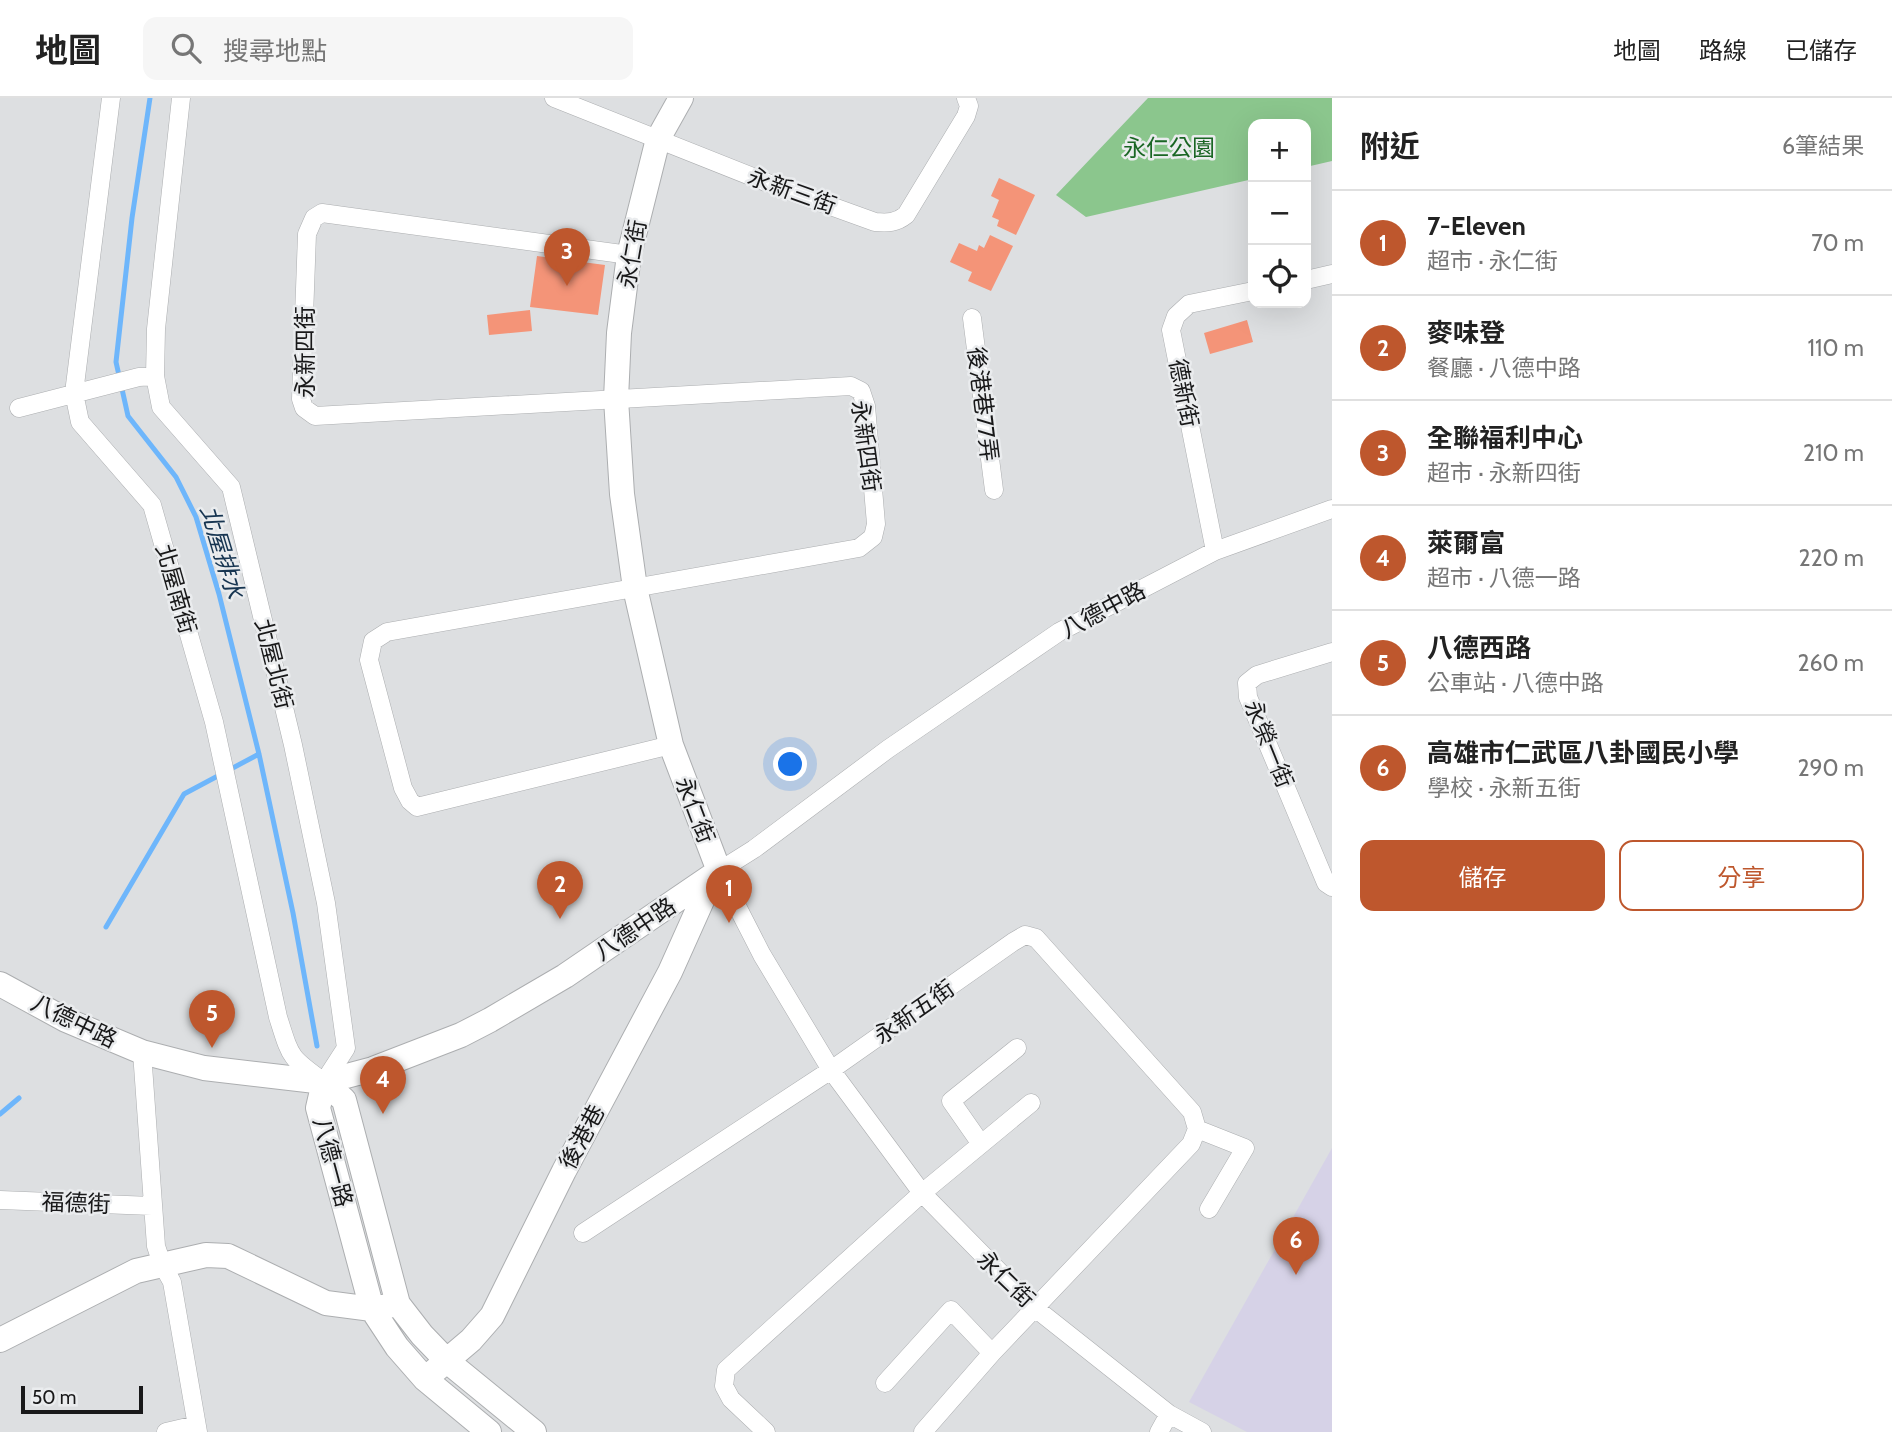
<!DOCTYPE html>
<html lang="zh-TW">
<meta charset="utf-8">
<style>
body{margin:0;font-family:Cabin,"Noto Sans TC",sans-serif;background:#f6f6f6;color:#222}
.controls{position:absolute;right:21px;top:21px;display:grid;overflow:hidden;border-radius:14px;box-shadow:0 7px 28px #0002}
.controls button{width:63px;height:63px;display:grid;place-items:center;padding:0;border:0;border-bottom:2px solid #e0e0e0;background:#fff;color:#222;font:35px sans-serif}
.scale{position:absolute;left:21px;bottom:18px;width:122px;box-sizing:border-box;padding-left:7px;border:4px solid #181819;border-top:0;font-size:19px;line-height:24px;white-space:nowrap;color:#181819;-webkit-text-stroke:5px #eaecee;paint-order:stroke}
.you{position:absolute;left:791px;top:667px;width:24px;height:24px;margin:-18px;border:5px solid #fff;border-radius:50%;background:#1a73e8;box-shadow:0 0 0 10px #1a73e833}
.badge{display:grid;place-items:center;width:46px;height:46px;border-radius:50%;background:#be572d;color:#fff;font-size:23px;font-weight:700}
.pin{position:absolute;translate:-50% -58px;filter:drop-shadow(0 2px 4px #0008)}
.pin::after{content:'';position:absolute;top:37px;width:24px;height:21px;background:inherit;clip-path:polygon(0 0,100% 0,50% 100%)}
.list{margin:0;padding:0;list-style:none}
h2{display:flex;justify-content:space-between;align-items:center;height:91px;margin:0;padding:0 28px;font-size:30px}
h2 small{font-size:23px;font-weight:400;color:#767676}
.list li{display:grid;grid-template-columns:46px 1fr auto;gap:21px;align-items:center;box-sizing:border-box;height:105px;padding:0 28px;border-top:2px solid #e0e0e0}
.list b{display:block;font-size:26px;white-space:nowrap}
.list p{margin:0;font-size:23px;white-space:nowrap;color:#767676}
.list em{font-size:23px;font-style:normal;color:#767676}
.actions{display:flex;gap:14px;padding:21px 28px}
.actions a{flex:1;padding:16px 0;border:2px solid #be572d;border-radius:14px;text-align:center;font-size:24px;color:#be572d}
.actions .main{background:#be572d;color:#fff}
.icon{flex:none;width:38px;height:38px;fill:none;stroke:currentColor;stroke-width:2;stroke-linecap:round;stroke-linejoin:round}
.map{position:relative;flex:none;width:1332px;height:1334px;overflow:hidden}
header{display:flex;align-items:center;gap:42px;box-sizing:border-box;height:98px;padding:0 35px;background:#fff;border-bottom:2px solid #e0e0e0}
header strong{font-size:33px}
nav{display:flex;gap:38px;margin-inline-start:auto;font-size:24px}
.search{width:490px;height:63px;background:#f6f6f6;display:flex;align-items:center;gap:18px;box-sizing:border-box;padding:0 24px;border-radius:14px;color:#767676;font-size:26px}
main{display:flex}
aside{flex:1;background:#fff}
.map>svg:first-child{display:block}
.education{fill:#d6d2e7}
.green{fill:#8bc68d}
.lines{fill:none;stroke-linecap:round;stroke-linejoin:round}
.stream{stroke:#6eb6fb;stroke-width:5}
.building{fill:#f49478}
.street-casing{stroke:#acaeb0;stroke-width:19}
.secondary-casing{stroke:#acaeb0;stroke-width:26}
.street{stroke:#fff;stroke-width:18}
.secondary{stroke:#fff;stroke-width:24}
.labels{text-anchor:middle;stroke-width:5;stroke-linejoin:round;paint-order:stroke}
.park-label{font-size:23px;fill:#1a6624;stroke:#eaecee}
.street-label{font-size:23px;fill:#181819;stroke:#eaecee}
.water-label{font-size:24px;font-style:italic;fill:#173551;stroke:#eaecee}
</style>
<header>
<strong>地圖</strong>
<div class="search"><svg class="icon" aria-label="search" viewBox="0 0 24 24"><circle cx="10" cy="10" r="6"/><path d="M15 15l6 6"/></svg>搜尋地點</div>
<nav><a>地圖</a><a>路線</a><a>已儲存</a></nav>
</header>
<main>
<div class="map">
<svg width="1332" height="1334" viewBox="0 0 1332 1334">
<rect width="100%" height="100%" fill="#dddfe1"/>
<path class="education" d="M 1332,1050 L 1332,1334 L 1247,1334 L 1189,1304 Z"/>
<path class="green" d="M 1148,0 L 1332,0 L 1332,63 L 1306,69 L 1306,26 L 1253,26 L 1253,81 L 1086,119 L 1056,97 Z"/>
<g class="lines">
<path class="stream" d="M 150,0 L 132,120 L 116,264 L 128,318 L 176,379 L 196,419 L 219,496 L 259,656 L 293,815 L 317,948
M 106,829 L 184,696 L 259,656
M 0,1016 L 19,1000"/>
</g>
<path class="building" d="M 999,80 L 1035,97 L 1016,137 L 997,128 L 999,122 L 992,119 L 999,102 L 991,98 Z
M 990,137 L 1013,148 L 991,193 L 968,183 L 972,174 L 950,164 L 959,145 L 977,153 L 979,147 L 984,150 Z
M 537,158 L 605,167 L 598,217 L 530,209 Z
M 530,212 L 532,233 L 489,237 L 487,217 Z
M 1247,222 L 1253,244 L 1210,256 L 1204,235 Z"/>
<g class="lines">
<defs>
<path id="street" d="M 111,0 L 74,295 L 80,324 L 152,407 L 214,624 L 278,919 C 291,960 289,959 324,984 L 346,950 L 326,805 L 293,647 L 231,389 L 161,309 L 155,278 L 156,231 L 181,0
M 554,0 L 778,89 L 875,124 C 888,125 896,125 906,117 L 966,18 L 969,8 L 966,0
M 629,157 L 322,115 L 314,120 L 307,136 L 301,301 L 304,310 L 315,318 L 851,288 L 861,293 L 866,308 L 876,426 L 873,439 L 859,450 L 387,534 L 373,543 L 369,562 L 403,690 L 410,703 L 417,709 L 671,647
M 1306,182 L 1332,176
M 972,220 L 994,392
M 19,310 L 139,279 L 155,278
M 1215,453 L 1171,232 L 1176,218 L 1189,206 L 1253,193
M 1332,554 L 1257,577 L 1247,585 L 1248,599 L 1326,785 L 1332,789
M 142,954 L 156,1148 L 162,1166 L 172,1184 L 198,1334
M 1197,1031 L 1245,1050 L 1209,1111
M 981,1046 L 951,1003 L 1017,950
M 0,1102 L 152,1108
M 583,1135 L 831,972 L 1013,844 L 1025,837 L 1036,840 L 1192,1014 L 1197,1031 L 1191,1046 L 992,1255 L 923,1334
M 885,1285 L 951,1212 L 992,1255
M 166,1334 L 196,1327
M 766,1334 L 731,1301 L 724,1288 L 726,1272 L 922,1095 L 1031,1005
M 1159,1334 L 1169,1316
M 1202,1334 L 1169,1316 L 1035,1210 L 922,1095 L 831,972 L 762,857 L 719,773 L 754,751 L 888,651 L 1059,534 L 1215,453 L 1332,411"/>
<path id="secondary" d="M 0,886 L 66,922 L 142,954 L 204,970 L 324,984 L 373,971 L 461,937 L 490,922 L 565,878 L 719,773 L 671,647 L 635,490 L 622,396 L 616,301 L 619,235 L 629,157 L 658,41 L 681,0
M 324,984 L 344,1002 L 398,1206 L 422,1237 L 447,1263 L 534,1334
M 324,984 L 318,1010 L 372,1211 L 397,1249 L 425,1281 L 489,1334
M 0,1242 L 136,1173 L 206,1157 L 228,1158 L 326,1205 L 372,1211 L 398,1206
M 425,1281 L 471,1242 L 492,1218 L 564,1073 L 670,874 L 713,778"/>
</defs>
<use href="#street" class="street-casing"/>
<use href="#secondary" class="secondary-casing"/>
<use href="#street" class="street"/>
<use href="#secondary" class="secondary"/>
</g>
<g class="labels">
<g class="park-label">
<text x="1169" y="58">永仁公園</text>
</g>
<g class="street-label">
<text transform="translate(792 93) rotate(20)" y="8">永新三街</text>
<text transform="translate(632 156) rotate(-80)" y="8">永仁街</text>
<text transform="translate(305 254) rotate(-90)" y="8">永新四街</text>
<text transform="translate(1184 295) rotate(79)" y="8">德新街</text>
<text transform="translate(983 306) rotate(83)" y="8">後港巷77弄</text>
<text transform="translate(866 348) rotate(82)" y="8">永新四街</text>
<text transform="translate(176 491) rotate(74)" y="8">北屋南街</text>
<text transform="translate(1103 512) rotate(-28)" y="8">八德中路</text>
<text transform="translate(274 566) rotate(76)" y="8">北屋北街</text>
<text transform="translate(1269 646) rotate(68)" y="8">永榮一街</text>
<text transform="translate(695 712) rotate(69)" y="8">永仁街</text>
<text transform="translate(635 831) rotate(-34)" y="8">八德中路</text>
<text transform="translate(914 914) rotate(-35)" y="8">永新五街</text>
<text transform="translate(74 923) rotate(26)" y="8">八德中路</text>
<text transform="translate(582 1039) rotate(-62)" y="8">後港巷</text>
<text transform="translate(333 1064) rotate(75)" y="8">八德一路</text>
<text transform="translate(76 1105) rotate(2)" y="8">福德街</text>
<text transform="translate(1006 1181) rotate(44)" y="8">永仁街</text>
</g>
<g class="water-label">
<text transform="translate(222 454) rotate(73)" y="8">北屋排水</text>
</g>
</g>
</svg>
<div class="controls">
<button>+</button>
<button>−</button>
<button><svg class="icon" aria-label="locate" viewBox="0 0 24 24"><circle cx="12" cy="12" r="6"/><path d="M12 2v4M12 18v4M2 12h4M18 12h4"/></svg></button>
</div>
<div class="scale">50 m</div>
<div class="you"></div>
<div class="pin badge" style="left:729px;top:825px">1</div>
<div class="pin badge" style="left:560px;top:821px">2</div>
<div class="pin badge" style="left:567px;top:188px">3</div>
<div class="pin badge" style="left:383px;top:1016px">4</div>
<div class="pin badge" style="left:212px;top:950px">5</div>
<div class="pin badge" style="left:1296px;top:1177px">6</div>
</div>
<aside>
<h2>附近<small>6筆結果</small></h2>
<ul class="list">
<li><span class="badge">1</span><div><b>7-Eleven</b><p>超市 · 永仁街</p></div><em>70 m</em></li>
<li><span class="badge">2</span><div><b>麥味登</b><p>餐廳 · 八德中路</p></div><em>110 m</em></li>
<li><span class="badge">3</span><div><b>全聯福利中心</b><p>超市 · 永新四街</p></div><em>210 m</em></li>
<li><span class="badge">4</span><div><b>萊爾富</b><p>超市 · 八德一路</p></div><em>220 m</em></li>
<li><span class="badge">5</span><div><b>八德西路</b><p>公車站 · 八德中路</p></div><em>260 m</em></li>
<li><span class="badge">6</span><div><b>高雄市仁武區八卦國民小學</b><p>學校 · 永新五街</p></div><em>290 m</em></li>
</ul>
<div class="actions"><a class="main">儲存</a><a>分享</a></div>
</aside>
</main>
